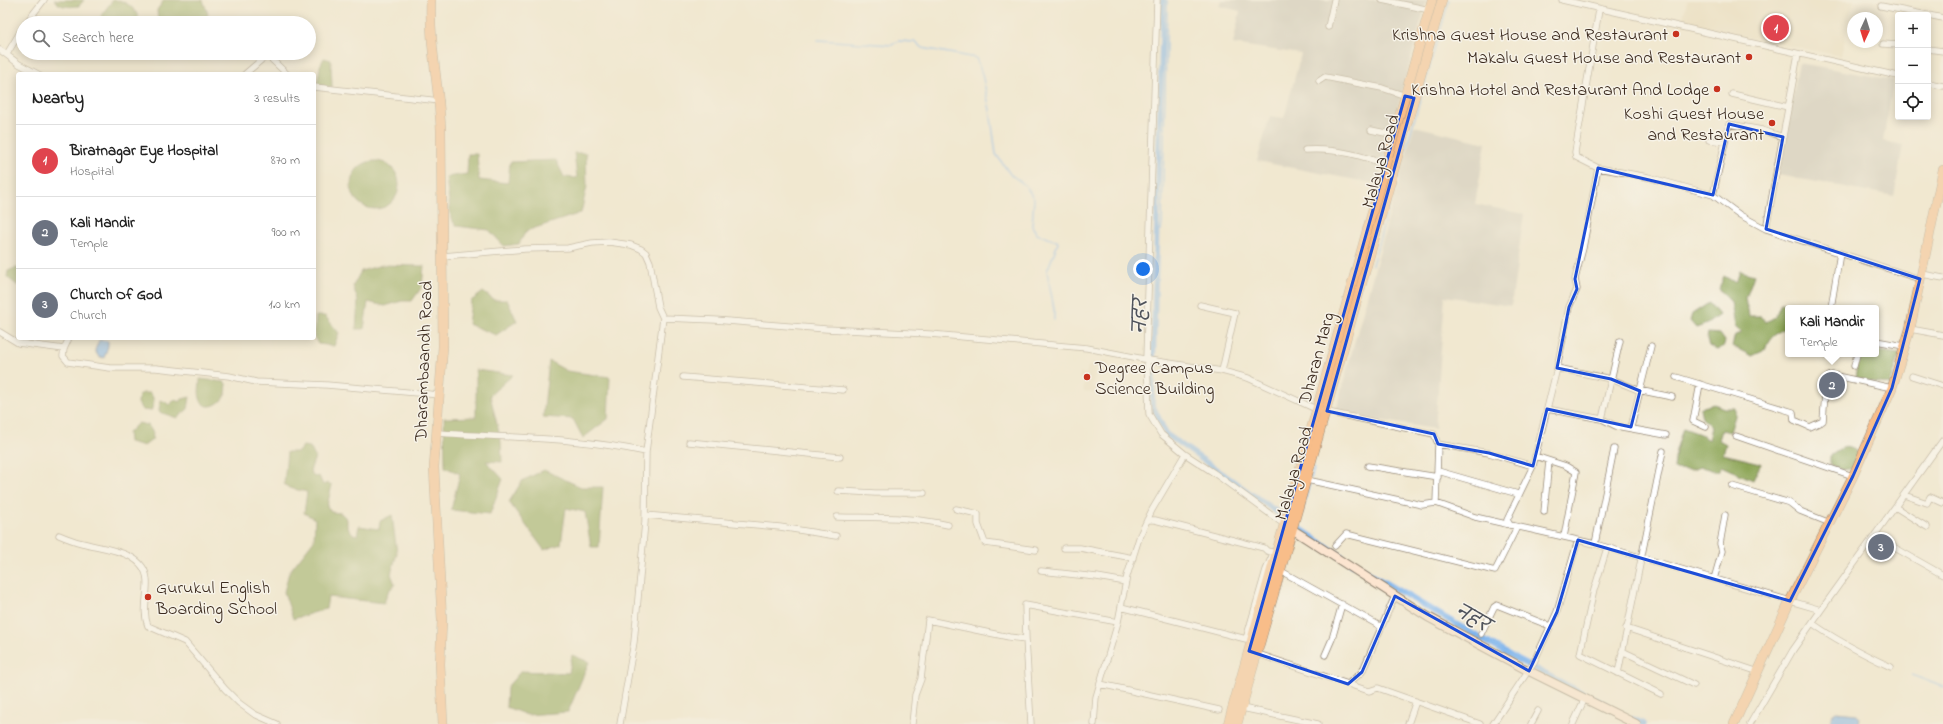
<!DOCTYPE html>
<meta charset="utf-8">
<style>
body{margin:0;font-family:"Indie Flower","Playpen Sans Deva",sans-serif;background:#f6f6f6;color:#222}
.controls{position:absolute;right:12px;top:12px;display:grid;overflow:hidden;border-radius:4px;box-shadow:0 2px 10px #0003}
.controls button{width:36px;height:36px;display:grid;place-items:center;padding:0;border:0;border-bottom:1px solid #e0e0e0;background:#fff;color:#222;font:20px sans-serif}
.compass{position:absolute;left:1847px;top:12px;width:36px;height:36px;border-radius:50%;background:#fff;box-shadow:0 2px 10px #0003;rotate:184deg}
.you{position:absolute;left:1143px;top:269px;width:14px;height:14px;margin:-10px;border:3px solid #fff;border-radius:50%;background:#1a73e8;box-shadow:0 0 0 6px #1a73e833}
.badge{display:grid;place-items:center;width:26px;height:26px;border-radius:50%;background:#0f766e;color:#fff;font-size:13px;font-weight:700}
.pin{position:absolute;translate:-50% -50%;border:2px solid #fff;box-shadow:0 1px 4px #0006}
.popup{position:absolute;left:1785px;top:305px;width:94px;height:52px;box-sizing:border-box;display:grid;place-content:center;border-radius:4px;background:#fff;filter:drop-shadow(0 1px 3px #0005);font-size:13px;white-space:nowrap;color:#767676}
.popup b{font-size:15px;color:#222}
.popup::after{content:'';position:absolute;left:50%;top:100%;margin-left:-8px;border:8px solid transparent;border-top-color:#fff}
.list{margin:0;padding:0;list-style:none}
h2{display:flex;justify-content:space-between;align-items:center;height:52px;margin:0;padding:0 16px;font-size:17px}
h2 small{font-size:13px;font-weight:400;color:#767676}
.list li{display:grid;grid-template-columns:26px 1fr auto;gap:12px;align-items:center;box-sizing:border-box;height:72px;padding:0 16px;border-top:1px solid #e0e0e0}
.list b{display:block;font-size:15px;white-space:nowrap}
.list p{margin:0;font-size:13px;white-space:nowrap;color:#767676}
.list em{font-size:13px;font-style:normal;color:#767676}
.icon{flex:none;width:22px;height:22px;fill:none;stroke:currentColor;stroke-width:2;stroke-linecap:round;stroke-linejoin:round}
.map{position:relative;flex:none;width:1943px;height:724px;overflow:hidden}
.search{position:absolute;background:#fff;box-shadow:0 2px 10px #0003;left:16px;top:16px;width:300px;height:44px;display:flex;align-items:center;gap:10px;box-sizing:border-box;padding:0 14px;border-radius:22px;color:#767676;font-size:15px}
.panel{position:absolute;background:#fff;box-shadow:0 2px 10px #0003;left:16px;top:72px;width:300px;height:268px;border-radius:4px}
.map>svg:first-child{display:block}
.built{fill:#e7daba}
.industrial{fill:#c8c4b8}
.forest{fill:#8ba455;stroke:#63673a}
.water{fill:#7db4ed;stroke:#5c6f86}
.lines{fill:none;stroke-linecap:round;stroke-linejoin:round}
.stream{stroke:#7db4ed;stroke-width:1.5}
.canal{stroke:#7db4ed;stroke-width:5.5}
.street-casing{stroke:#968977;stroke-width:7}
.secondary-casing{stroke:#968977;stroke-width:10}
.primary-casing{stroke:#968977;stroke-width:10}
.street{stroke:#fff;stroke-width:5.5}
.secondary{stroke:#fce5d0;stroke-width:8}
.primary{stroke:#f8bd89;stroke-width:9}
.marked{fill:none;stroke:#1d4ed8;stroke-width:3;stroke-linejoin:round}
.poi-dot{fill:#c8321e;stroke:#f7f3e8;stroke-width:1.5}
.labels{text-anchor:middle;stroke-width:3;stroke-linejoin:round;paint-order:stroke}
.poi-label{font-size:18px;fill:#3b2a1e;stroke:#f7f3e8;text-anchor:end}
.street-label{font-size:18px;fill:#3b2a1e;stroke:#f7f3e8}
.water-label{font-size:19px;font-style:italic;fill:#4f535c;stroke:#f7f3e8}
</style>
<div class="map">
<svg width="1943" height="724" viewBox="0 0 1943 724">
<rect width="100%" height="100%" fill="#f7f3e8"/>
<filter id="ink" filterUnits="userSpaceOnUse"><feTurbulence type="fractalNoise" baseFrequency=".025" numOctaves="2"/><feDisplacementMap in="SourceGraphic" scale="8" xChannelSelector="R" yChannelSelector="G"/><feConvolveMatrix kernelMatrix="1 2 1 2 8 2 1 2 1" color-interpolation-filters="sRGB"/></filter>
<filter id="wash" filterUnits="userSpaceOnUse"><feTurbulence type="fractalNoise" baseFrequency=".012" numOctaves="4" result="noise"/><feDisplacementMap in="SourceGraphic" scale="16" xChannelSelector="R" yChannelSelector="G"/><feGaussianBlur stdDeviation="0.9" result="paint"/><feColorMatrix in="noise" values="0 0 0 0 0 0 0 0 0 0 0 0 0 0 0 0 0 1.4 0 .05"/><feComposite in="paint" operator="in"/></filter>
<g filter="url(#wash)">
<rect width="100%" height="100%" fill="#f1e8d0"/>
<path class="built" d="M 1688,0 L 1854,0 L 1841,56 L 1681,24 Z
M 1103,360 L 1109,361 L 1109,376 L 1102,375 L 1103,369 L 1095,368 L 1095,378 L 1092,386 L 1100,388 L 1099,394 L 1083,391 L 1085,379 L 1079,378 L 1080,373 L 1086,374 L 1088,366 L 1091,366 L 1092,363 L 1102,364 Z"/>
<path class="industrial" d="M 1221,0 L 1427,0 L 1377,184 L 1257,161 L 1270,116 L 1284,118 L 1301,54 L 1233,44 L 1240,11 L 1219,6 Z
M 1799,63 L 1894,80 L 1883,141 L 1903,145 L 1894,196 L 1778,175 Z
M 1414,126 L 1486,143 L 1475,204 L 1524,214 L 1511,306 L 1445,296 L 1435,429 L 1335,413 Z"/>
<path class="forest" d="M 54,0 L 84,0 L 79,6 C 69,7 61,8 54,0 Z
M 113,0 C 126,0 139,10 139,23 L 99,23 L 102,14 Z
M 164,0 L 203,0 L 208,14 L 203,23 L 158,23 L 157,10 Z
M 324,58 L 331,60 L 332,87 L 317,86 L 320,66 Z
M 574,153 L 586,153 L 587,186 L 581,213 L 526,231 L 519,244 L 504,246 L 489,230 L 456,226 L 451,218 L 446,177 L 467,174 L 468,154 L 477,154 L 479,180 L 508,183 L 510,162 L 556,160 L 564,177 L 577,178 Z
M351 185a24 24 0 1 1 48 0a24 24 0 1 1-48 0Z
M 382,265 L 424,266 L 422,287 L 412,301 L 402,301 L 385,306 L 368,302 L 364,329 L 356,329 L 358,301 L 353,286 L 361,271 Z
M 15,268 L 18,268 L 18,286 L 7,277 L 8,271 Z
M 1740,271 L 1754,275 L 1746,298 L 1749,316 L 1761,316 L 1766,322 L 1775,317 L 1781,303 L 1794,305 L 1794,308 L 1788,308 L 1788,325 L 1772,337 L 1763,351 L 1752,356 L 1732,346 L 1735,335 L 1742,333 L 1735,327 L 1731,302 L 1719,289 L 1724,276 L 1736,283 Z
M 483,292 L 494,300 L 507,300 L 517,321 L 496,335 L 468,324 L 471,301 Z
M 1709,303 L 1719,315 L 1707,324 L 1696,328 L 1690,321 L 1692,314 Z
M 316,316 L 325,316 L 339,333 L 334,346 L 318,344 L 314,337 Z
M 1708,333 L 1720,334 L 1725,341 L 1724,346 L 1717,350 L 1709,346 L 1707,340 Z
M 1876,351 L 1900,354 L 1890,385 L 1855,378 L 1859,354 L 1876,354 Z
M 549,361 L 567,371 L 610,377 L 608,419 L 583,438 L 573,419 L 543,417 Z
M 476,370 L 513,375 L 490,395 L 501,441 L 502,462 L 486,461 L 503,479 L 490,514 L 451,510 L 460,474 L 445,467 L 444,418 L 476,417 Z
M 200,379 L 225,382 C 234,399 204,417 200,398 C 198,392 200,385 200,379 Z
M 143,393 L 150,393 C 155,398 154,404 151,411 L 142,410 L 138,403 L 139,395 Z
M 190,397 L 188,409 L 177,418 L 159,412 L 160,400 L 166,402 L 169,405 L 175,400 L 180,402 L 182,399 Z
M 1714,404 L 1724,408 L 1735,408 L 1735,416 L 1730,432 L 1722,430 L 1719,440 L 1726,444 L 1723,454 L 1761,463 L 1753,480 L 1721,466 L 1718,471 L 1701,467 L 1691,470 L 1674,469 L 1676,450 L 1683,428 L 1700,434 L 1708,440 L 1711,427 L 1702,418 L 1700,408 Z
M 138,423 L 148,425 L 153,433 L 152,440 L 144,446 L 129,442 L 128,433 Z
M 303,446 L 310,447 L 315,457 L 310,471 L 314,477 L 319,476 L 323,485 L 327,483 L 332,485 L 327,506 L 331,512 L 341,513 L 347,519 L 347,526 L 353,534 L 357,535 L 359,526 L 379,529 L 380,521 L 392,515 L 397,553 L 391,574 L 395,584 L 388,592 L 384,603 L 328,597 L 326,609 L 293,619 L 284,592 L 289,572 L 314,540 L 315,519 L 304,513 L 307,492 L 289,488 L 284,484 L 287,452 L 298,452 Z
M 1844,447 L 1855,449 L 1859,456 L 1855,468 L 1842,470 L 1830,465 L 1830,456 Z
M 544,470 L 581,487 L 603,487 L 599,547 L 591,547 L 585,512 L 566,508 L 561,544 L 544,550 L 509,502 L 522,481 Z
M 572,655 L 589,662 L 568,712 L 527,715 L 506,707 L 507,687 L 521,671 L 569,673 Z"/>
<path class="water" d="M 99,340 L 108,341 L 108,346 L 104,358 L 98,356 L 95,350 Z
M 1836,712 L 1858,714 L 1860,716 L 1859,724 L 1830,724 L 1832,715 Z"/>
<g class="lines">
<path class="stream" d="M 818,40 L 892,45 L 898,41 L 915,42 L 922,48 L 976,58 L 982,74 L 990,110 L 996,154 L 1010,174 L 1025,185 L 1034,199 L 1032,226 L 1037,234 L 1057,241 L 1058,243 L 1047,271 L 1054,309 L 1054,320
M 1156,232 L 1161,230 L 1162,223 L 1167,0
M 1372,265 L 1449,0
M 1311,478 L 1314,468
M 1298,527 L 1310,482
M 1912,675 L 1943,687"/>
<path class="canal" d="M 1163,0 L 1152,404 L 1166,434 L 1287,519
M 1295,525 L 1341,556
M 1351,563 L 1518,660 L 1608,706
M 1633,719 L 1644,724"/>
</g>
</g>
<g filter="url(#ink)">
<g class="lines">
<defs>
<path id="street" d="M 1382,0 L 1430,10
M 1562,0 L 1898,76
M 1881,6 L 1927,15
M 1928,15 L 1943,18
M 32,16 L 48,23
M 26,23 L 44,0
M 1328,27 L 1334,0
M 1883,44 L 1898,45
M 1928,49 L 1943,51
M 0,50 L 19,64 L 38,74
M 7,54 L 23,27
M 245,74 L 267,55 L 287,74
M 1319,81 L 1325,77 L 1382,88 L 1406,96
M 1928,83 L 1943,86
M 314,87 L 440,101
M 1732,94 L 1788,107
M 1371,130 L 1395,135
M 1709,140 L 1725,142
M 1305,150 C 1334,148 1360,154 1386,165
M 1598,168 L 1648,177 L 1713,195 L 1740,215 L 1766,229 L 1920,279
M 1713,195 L 1729,124 L 1762,130 L 1783,137
M 1766,229 L 1798,54
M 443,256 L 525,249 L 568,248 L 592,243 L 609,242 L 631,245 L 641,249 L 646,253 L 650,262 L 658,307 L 663,318 L 646,452 L 645,522 L 634,642 L 620,724
M 1922,274 L 1943,278
M 1200,305 L 1235,313 L 1222,371
M 1831,308 L 1840,253
M 663,318 L 715,320 L 826,329 L 930,334 L 1087,348 L 1149,360 L 1222,371 L 1248,378 L 1318,410 L 1434,434 L 1438,444 L 1436,503 L 1475,517 L 1595,544 L 1821,610 L 1793,650 L 1750,724
M 1910,329 L 1943,335
M 0,332 L 18,343 L 64,349 L 63,356 L 68,362 L 110,368 L 156,368 L 229,376 L 256,382 L 327,385 L 440,395
M 1876,341 L 1904,346
M 64,349 L 69,338
M 1146,359 L 1157,0
M 1147,359 L 1149,414 L 1161,434 L 1185,454 L 1214,473 L 1285,525
M 1854,366 L 1857,354
M 1557,368 L 1611,379 L 1638,390 L 1672,397
M 1912,376 L 1943,386
M 683,377 L 843,390
M 1676,377 L 1793,412 L 1794,420 L 1810,427 L 1823,421 L 1825,394 L 1829,376 L 1832,375 L 1892,388
M 1700,384 L 1693,421 L 1706,427
M 1547,409 L 1602,419 L 1616,426 L 1666,435
M 1602,419 L 1620,341
M 1631,427 L 1651,346
M 437,433 C 507,438 578,437 646,452
M 1736,436 L 1853,476
M 689,442 L 840,457
M 1438,444 L 1489,453 L 1533,466
M 1535,456 L 1566,466 L 1576,472 L 1564,537
M 1368,466 L 1438,477
M 1438,471 L 1518,494
M 1307,480 L 1422,505 L 1436,503
M 1732,486 L 1790,503 L 1800,511 L 1830,523
M 838,491 L 875,493 L 924,493
M 1904,495 L 1927,503 L 1930,497 L 1943,503
M 1895,507 L 1927,527
M 956,509 L 978,514 L 978,524 L 985,543 L 1036,550
M 1544,512 L 1549,461
M 645,515 L 780,527 L 836,536
M 837,517 C 874,518 912,516 948,525
M 1510,525 L 1507,520 L 1533,466 L 1557,368 L 1569,307 L 1577,289 L 1575,279 L 1583,248 L 1598,168 L 1576,157 L 1575,152 L 1599,10
M 59,535 C 66,538 74,541 82,543 C 104,549 145,551 147,580 C 148,595 142,612 148,626 L 185,642 L 225,689 L 239,703 L 254,714 L 277,724
M 1874,536 L 1943,575
M 1595,544 L 1614,449
M 1335,546 L 1346,534 L 1495,571 L 1517,527
M 1064,548 L 1080,548 L 1133,558
M 1607,548 L 1594,590 L 1580,654 L 1661,694
M 1041,571 L 1097,577 L 1126,582
M 1281,571 L 1380,626
M 1714,579 L 1722,551 L 1720,544 L 1725,515
M 1121,607 L 1246,639 L 1266,570 L 1272,556 L 1272,552 L 1267,551 L 1264,548 L 1155,520 L 1147,520
M 1821,610 L 1943,440
M 1812,623 C 1837,641 1863,654 1891,667
M 1626,628 L 1759,672
M 1481,634 L 1494,607 L 1497,605 L 1550,626
M 1026,639 L 1025,605 L 1118,622
M 1622,651 L 1694,685
M 1255,653 L 1369,691 L 1378,688 L 1480,724
M 1325,655 L 1332,639 L 1342,604
M 1618,673 L 1663,451
M 1100,684 L 1219,710
M 1348,684 L 1362,672 L 1395,596
M 1242,708 L 1318,724
M 912,724 L 915,695 L 921,679 L 928,620 L 1009,637 L 1026,639 L 1031,724
M 1094,724 L 1096,697 L 1118,622 L 1127,576 L 1140,535 L 1152,510 L 1185,454
M 1408,724 L 1416,701
M 1493,724 L 1534,662 L 1557,612 L 1578,540
M 1531,724 L 1538,711
M 1573,724 L 1584,700"/>
<path id="secondary" d="M 1287,526 L 1428,617 L 1529,671 L 1636,724"/>
<path id="primary" d="M 431,0 C 429,43 439,87 441,130 L 443,346 L 434,467 L 442,620 L 440,664 L 443,724
M 1228,724 L 1432,0
M 1237,724 L 1442,0
M 1734,724 L 1790,601 L 1853,476 L 1892,388 L 1910,329 L 1943,170"/>
</defs>
<use href="#street" class="street-casing"/>
<use href="#secondary" class="secondary-casing"/>
<use href="#primary" class="primary-casing"/>
<use href="#street" class="street"/>
<use href="#secondary" class="secondary"/>
<use href="#primary" class="primary"/>
</g>
</g>
<path d="M0 0H1943V724H0ZM 1405,96 L 1414,98 L 1327,411 L 1434,434 L 1438,444 L 1489,453 L 1533,466 L 1547,409 L 1631,427 L 1640,391 L 1611,379 L 1557,368 L 1569,307 L 1577,289 L 1575,279 L 1598,168 L 1713,195 L 1729,124 L 1783,137 L 1766,229 L 1920,279 L 1892,388 L 1853,476 L 1790,601 L 1578,540 L 1557,612 L 1529,671 L 1395,596 L 1362,672 L 1348,684 L 1249,651 Z" fill="#f1e8d0" fill-opacity=".55" fill-rule="evenodd"/>
<path class="marked" d="M 1405,96 L 1414,98 L 1327,411 L 1434,434 L 1438,444 L 1489,453 L 1533,466 L 1547,409 L 1631,427 L 1640,391 L 1611,379 L 1557,368 L 1569,307 L 1577,289 L 1575,279 L 1598,168 L 1713,195 L 1729,124 L 1783,137 L 1766,229 L 1920,279 L 1892,388 L 1853,476 L 1790,601 L 1578,540 L 1557,612 L 1529,671 L 1395,596 L 1362,672 L 1348,684 L 1249,651 Z"/>
<g class="poi-dot">
<circle cx="1676" cy="34" r="4"/>
<circle cx="1749" cy="57" r="4"/>
<circle cx="1717" cy="89" r="4"/>
<circle cx="1772" cy="123" r="4"/>
<circle cx="1087" cy="377" r="4"/>
<circle cx="148" cy="597" r="4"/>
</g>
<g class="labels">
<g class="poi-label">
<text x="1668" y="40">Krishna Guest House and Restaurant</text>
<text x="1741" y="63">Makalu Guest House and Restaurant</text>
<text x="1709" y="95">Krishna Hotel and Restaurant And Lodge</text>
<text x="1764" y="119">Koshi Guest House<tspan x="1764" dy="21">and Restaurant</tspan></text>
<text x="1095" y="373" text-anchor="start">Degree Campus<tspan x="1095" dy="21">Science Building</tspan></text>
<text x="156" y="593" text-anchor="start">Gurukul English<tspan x="156" dy="21">Boarding School</tspan></text>
</g>
<g class="street-label">
<text transform="translate(1380 161) rotate(-74)" y="6">Malaya Road</text>
<text transform="translate(1316 358) rotate(-75)" y="6">Dharan Marg</text>
<text transform="translate(423 361) rotate(-88)" y="6">Dharambaandh Road</text>
<text transform="translate(1293 473) rotate(-74)" y="6">Malaya Road</text>
</g>
<g class="water-label">
<text transform="translate(1139 316) rotate(-88)" y="7">नहर</text>
<text transform="translate(1473 617) rotate(30)" y="7">नहर</text>
</g>
</g>
</svg>
<div class="controls">
<button>+</button>
<button>−</button>
<button><svg class="icon" aria-label="locate" viewBox="0 0 24 24"><circle cx="12" cy="12" r="6"/><path d="M12 2v4M12 18v4M2 12h4M18 12h4"/></svg></button>
</div>
<svg class="compass" viewBox="-18 -18 36 36"><path d="M0-13l5 13h-10z" fill="#e53935"/><path d="M0 13l5-13h-10z" fill="#767676"/></svg>
<div class="you"></div>
<div class="pin badge" style="left:1776px;top:28px;background:#e0444e">1</div>
<div class="pin badge" style="left:1832px;top:385px;background:#6b7280">2</div>
<div class="popup"><b>Kali Mandir</b>Temple</div>
<div class="pin badge" style="left:1881px;top:547px;background:#6b7280">3</div>
<div class="search"><svg class="icon" aria-label="search" viewBox="0 0 24 24"><circle cx="10" cy="10" r="6"/><path d="M15 15l6 6"/></svg>Search here</div>
<section class="panel">
<h2>Nearby<small>3 results</small></h2>
<ul class="list">
<li><span class="badge" style="background:#e0444e">1</span><div><b>Biratnagar Eye Hospital</b><p>Hospital</p></div><em>870 m</em></li>
<li><span class="badge" style="background:#6b7280">2</span><div><b>Kali Mandir</b><p>Temple</p></div><em>900 m</em></li>
<li><span class="badge" style="background:#6b7280">3</span><div><b>Church Of God</b><p>Church</p></div><em>1.0 km</em></li>
</ul>
</section>
</div>
